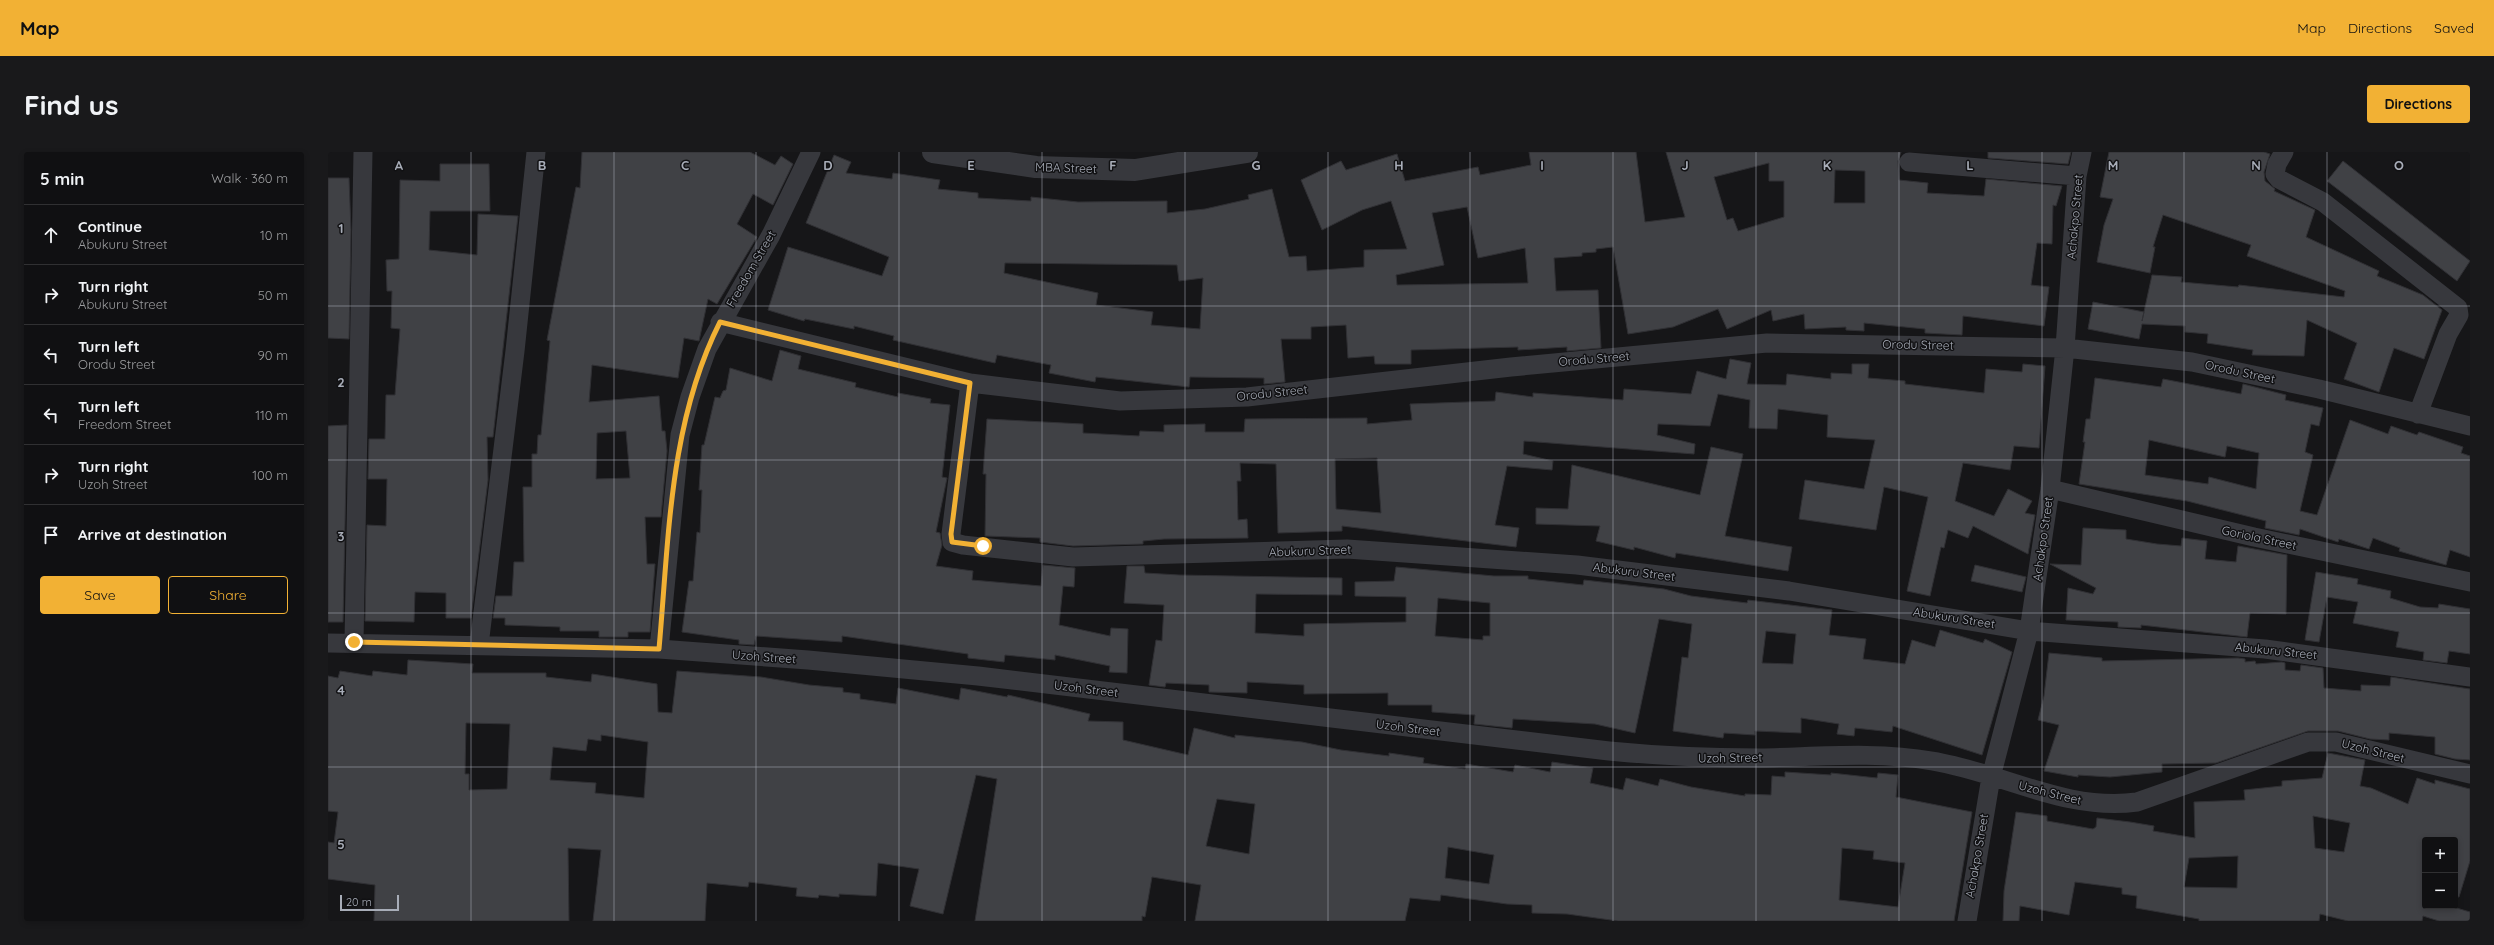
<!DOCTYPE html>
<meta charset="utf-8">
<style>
body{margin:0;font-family:Quicksand,sans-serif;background:#19191b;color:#f1f3f6}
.controls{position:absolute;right:12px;bottom:12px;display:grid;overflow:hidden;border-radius:4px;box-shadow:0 2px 6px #0003}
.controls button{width:36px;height:36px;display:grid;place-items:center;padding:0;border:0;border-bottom:1px solid #303032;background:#101012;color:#f1f3f6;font:20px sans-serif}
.scale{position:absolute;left:12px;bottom:10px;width:59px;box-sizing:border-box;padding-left:4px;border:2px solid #a8adb8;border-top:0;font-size:11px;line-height:14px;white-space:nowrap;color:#a8adb8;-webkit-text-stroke:3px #111113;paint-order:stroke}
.stop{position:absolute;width:12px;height:12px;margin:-9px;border:3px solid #f2b134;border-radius:50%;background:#fff}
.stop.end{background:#f2b134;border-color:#fff;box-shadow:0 1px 4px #0008}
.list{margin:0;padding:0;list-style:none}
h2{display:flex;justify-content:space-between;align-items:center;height:52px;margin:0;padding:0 16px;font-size:17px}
h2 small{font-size:13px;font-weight:400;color:#9c9d9f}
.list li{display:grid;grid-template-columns:26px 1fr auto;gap:12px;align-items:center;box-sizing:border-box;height:60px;padding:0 16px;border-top:1px solid #303032}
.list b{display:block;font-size:15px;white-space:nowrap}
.list p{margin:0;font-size:13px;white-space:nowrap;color:#9c9d9f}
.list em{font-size:13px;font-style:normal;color:#9c9d9f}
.actions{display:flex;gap:8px;padding:12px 16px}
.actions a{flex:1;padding:9px 0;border:1px solid #f2b134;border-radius:4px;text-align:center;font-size:14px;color:#f2b134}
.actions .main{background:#f2b134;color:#111}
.icon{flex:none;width:22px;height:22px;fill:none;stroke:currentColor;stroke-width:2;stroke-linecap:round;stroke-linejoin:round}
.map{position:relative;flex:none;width:2142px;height:769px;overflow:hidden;border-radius:4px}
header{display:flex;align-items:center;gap:24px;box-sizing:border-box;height:56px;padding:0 20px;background:#f2b134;color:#111}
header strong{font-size:19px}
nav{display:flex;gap:22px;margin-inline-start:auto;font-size:14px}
.intro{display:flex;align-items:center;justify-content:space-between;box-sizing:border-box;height:96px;padding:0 24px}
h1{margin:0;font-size:28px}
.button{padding:10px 18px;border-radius:4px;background:#f2b134;color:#111;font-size:14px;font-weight:700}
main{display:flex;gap:24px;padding:0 24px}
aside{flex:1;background:#101012;border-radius:4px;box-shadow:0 2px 6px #0003}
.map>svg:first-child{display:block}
.building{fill:#404145;stroke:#303034;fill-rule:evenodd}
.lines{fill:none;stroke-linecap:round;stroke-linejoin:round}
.minor{stroke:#37383d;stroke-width:19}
.tertiary{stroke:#37383d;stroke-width:22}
.route{stroke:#f2b134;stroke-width:5}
.grid{fill:none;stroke:#a8adb8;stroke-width:1;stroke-opacity:0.55}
.labels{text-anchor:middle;stroke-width:3;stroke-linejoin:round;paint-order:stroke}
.street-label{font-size:12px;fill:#a8adb8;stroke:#111113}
.grid-label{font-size:13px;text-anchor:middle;font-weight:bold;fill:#a8adb8;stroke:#111113;stroke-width:3;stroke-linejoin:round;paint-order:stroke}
</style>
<header>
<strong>Map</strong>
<nav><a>Map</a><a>Directions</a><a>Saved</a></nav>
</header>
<div class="intro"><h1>Find us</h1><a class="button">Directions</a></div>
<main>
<aside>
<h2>5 min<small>Walk · 360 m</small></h2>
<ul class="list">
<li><svg class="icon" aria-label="ahead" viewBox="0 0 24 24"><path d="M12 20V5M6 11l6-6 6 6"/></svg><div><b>Continue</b><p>Abukuru Street</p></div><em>10 m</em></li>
<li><svg class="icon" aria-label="right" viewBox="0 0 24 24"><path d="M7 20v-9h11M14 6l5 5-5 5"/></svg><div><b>Turn right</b><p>Abukuru Street</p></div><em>50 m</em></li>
<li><svg class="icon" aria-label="left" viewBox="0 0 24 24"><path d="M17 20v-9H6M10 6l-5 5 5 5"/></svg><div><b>Turn left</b><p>Orodu Street</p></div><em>90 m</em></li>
<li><svg class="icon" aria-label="left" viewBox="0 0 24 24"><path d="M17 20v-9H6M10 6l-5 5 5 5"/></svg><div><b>Turn left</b><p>Freedom Street</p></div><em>110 m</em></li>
<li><svg class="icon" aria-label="right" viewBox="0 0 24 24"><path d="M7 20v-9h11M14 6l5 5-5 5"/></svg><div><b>Turn right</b><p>Uzoh Street</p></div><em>100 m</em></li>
<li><svg class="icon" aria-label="arrive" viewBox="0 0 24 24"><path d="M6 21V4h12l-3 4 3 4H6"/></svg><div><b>Arrive at destination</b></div></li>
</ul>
<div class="actions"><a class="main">Save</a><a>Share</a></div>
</aside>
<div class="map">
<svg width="2142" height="769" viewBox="0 0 2142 769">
<rect width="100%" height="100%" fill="#161618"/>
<path class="building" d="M 254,0 L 422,0 L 447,13 L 453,4 L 465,12 L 445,53 L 425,42 L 409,72 L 429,85 L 389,152 L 380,147 L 371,189 L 356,186 L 350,226 L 264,213 L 261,250 L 331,244 L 334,279 L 337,279 L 339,299 L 333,365 L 317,365 L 319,412 L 327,412 L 322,480 L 300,480 L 300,485 L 271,485 L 271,479 L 232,479 L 232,475 L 177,473 L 177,466 L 165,466 L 168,444 L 184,444 L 186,410 L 196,410 L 195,335 L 204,335 L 204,302 L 209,302 L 210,283 L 213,283 L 222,189 L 219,188 L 248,35 L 252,36 ZM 298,279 L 302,326 L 268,327 L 269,281 Z
M 1201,0 L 1308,0 L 1317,70 L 1357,65 L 1338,0 L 1573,0 L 1570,9 L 1571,28 L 1600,31 L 1599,41 L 1656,44 L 1658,27 L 1734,34 L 1728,54 L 1725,53 L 1724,92 L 1709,91 L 1703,133 L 1721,135 L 1716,174 L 1635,164 L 1634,183 L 1597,181 L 1597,177 L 1536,171 L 1536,179 L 1518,178 L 1518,175 L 1477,177 L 1476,162 L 1445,169 L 1443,158 L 1399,177 L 1390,157 L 1345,175 L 1300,182 L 1285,95 L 1268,97 L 1268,100 L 1254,101 L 1254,104 L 1226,106 L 1228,139 L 1270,138 L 1273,196 L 1239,199 L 1239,195 L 1190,198 L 1190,195 L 1083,198 L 1083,212 L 1047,212 L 1046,204 L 1020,206 L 1018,173 L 983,175 L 983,187 L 953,187 L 957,230 L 936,232 L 936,226 L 862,225 L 861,235 L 768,225 L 767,230 L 721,221 L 723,213 L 669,203 L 667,211 L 565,188 L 566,184 L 526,174 L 526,177 L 477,167 L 476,169 L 440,158 L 460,95 L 554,124 L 561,105 L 478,71 L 506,3 L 523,10 L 518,21 L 564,27 L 565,21 L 612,28 L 610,37 L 650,41 L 650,46 L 703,49 L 703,45 L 750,50 L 839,49 L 839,61 L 877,57 L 921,47 L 920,43 L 944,37 L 961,105 L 978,104 L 979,119 L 1036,115 L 1036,98 L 1079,97 L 1063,49 L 1034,58 L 994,78 L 973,28 L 1013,9 L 1018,18 L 1069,2 L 1077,29 L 1150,15 L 1152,23 L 1203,13 ZM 1441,11 L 1441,29 L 1456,29 L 1456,65 L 1410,79 L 1405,66 L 1399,68 L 1386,25 ZM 1507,18 L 1537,19 L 1537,51 L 1506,51 ZM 1139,55 L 1150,106 L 1197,96 L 1200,131 L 1069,133 L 1068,123 L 1116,113 L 1104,61 ZM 677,111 L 849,113 L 851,129 L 875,126 L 872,177 L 823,173 L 825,160 L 768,153 L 770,141 L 676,121 Z
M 1660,0 L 1743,0 L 1740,12 L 1660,6 Z
M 1781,0 L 1936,0 L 1942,2 L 1936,20 L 1937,29 L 1947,37 L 1946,39 L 1987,58 L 1978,85 L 2051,119 L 2049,124 L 2095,143 L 2114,158 L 2096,207 L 2066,196 L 2051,240 L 2016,227 L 2029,191 L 1979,168 L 1976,204 L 1924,203 L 1925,198 L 1879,191 L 1880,182 L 1857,180 L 1857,174 L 1814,172 L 1811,187 L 1760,177 L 1765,150 L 1816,160 L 1814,169 L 1824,123 L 1854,125 L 1853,130 L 1910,135 L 1911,133 L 2016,145 L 2017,139 L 1919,104 L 1923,93 L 1835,63 L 1825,95 L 1827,95 L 1822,121 L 1769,110 L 1776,73 L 1785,47 L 1772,45 Z
M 2015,9 L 2142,109 L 2129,129 L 1999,29 Z
M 112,12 L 161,12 L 162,59 L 102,59 L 101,98 L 149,103 L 150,62 L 190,64 L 165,285 L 159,285 L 160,328 L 143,466 L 118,466 L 118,441 L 87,440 L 86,470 L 37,469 L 39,373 L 58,374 L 59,327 L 40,327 L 41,287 L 57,287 L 58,243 L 67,243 L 72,177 L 63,176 L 64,139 L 59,139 L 58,108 L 71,107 L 72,28 L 112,29 Z
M 0,26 L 21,26 L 23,78 L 21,187 L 0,186 Z
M 452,198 L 473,204 L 470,217 L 528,231 L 527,235 L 570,245 L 570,241 L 603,247 L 602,251 L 622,253 L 614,325 L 619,326 L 608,380 L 612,381 L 614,393 L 608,414 L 645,419 L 644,428 L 713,434 L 715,413 L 747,416 L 746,435 L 735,434 L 731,473 L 782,484 L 783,476 L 800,477 L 799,521 L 781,520 L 782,514 L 727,503 L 727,508 L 677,503 L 676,510 L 640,506 L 640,502 L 514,484 L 514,490 L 428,484 L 426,493 L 411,492 L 411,488 L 354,480 L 361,429 L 365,429 L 369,380 L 372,381 L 374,338 L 371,338 L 374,293 L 376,293 L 387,245 L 392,246 L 395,239 L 398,238 L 402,216 L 444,229 Z
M 1402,207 L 1423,211 L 1419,232 L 1458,233 L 1459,222 L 1503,227 L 1503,221 L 1524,222 L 1524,212 L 1541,212 L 1540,226 L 1577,229 L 1577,232 L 1656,241 L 1658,217 L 1694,220 L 1695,212 L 1717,214 L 1711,296 L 1686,294 L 1682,318 L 1635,311 L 1627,349 L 1666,364 L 1680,337 L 1704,349 L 1697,361 L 1707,363 L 1700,402 L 1645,374 L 1640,386 L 1620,378 L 1616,396 L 1613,395 L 1602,444 L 1579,439 L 1600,345 L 1556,335 L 1548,378 L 1471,367 L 1477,328 L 1536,337 L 1547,288 L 1499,285 L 1500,263 L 1450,257 L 1449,277 L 1421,276 L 1422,248 L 1390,242 L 1382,274 L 1330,272 L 1329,283 L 1367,292 L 1366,302 L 1196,289 L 1195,302 L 1225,309 L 1224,318 L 1179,314 L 1167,373 L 1191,376 L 1188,395 L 1014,374 L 1014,379 L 950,381 L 948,312 L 912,311 L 913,329 L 909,329 L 910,368 L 919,367 L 920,386 L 836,387 L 815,389 L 815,392 L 745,394 L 712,390 L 712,386 L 657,384 L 658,322 L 655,322 L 659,267 L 755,272 L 755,281 L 811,284 L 812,279 L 836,280 L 836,273 L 877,272 L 877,280 L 916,280 L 917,267 L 1039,266 L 1039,272 L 1084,268 L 1082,252 L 1167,249 L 1168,240 L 1205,245 L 1205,241 L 1295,248 L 1296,237 L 1363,242 L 1369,219 L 1398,227 ZM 1049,306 L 1053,361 L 1008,357 L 1007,307 Z
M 1767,226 L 1833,235 L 1835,227 L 1913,242 L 1915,232 L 1958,243 L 1957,248 L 1995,256 L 1991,274 L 1983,272 L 1977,300 L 1985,303 L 1972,359 L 1989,363 L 2022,268 L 2060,282 L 2063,274 L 2089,283 L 2091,280 L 2135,295 L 2133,301 L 2142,304 L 2142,405 L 2122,398 L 2118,413 L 2071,399 L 2072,396 L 2045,386 L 2041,397 L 2011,387 L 2010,390 L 1972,377 L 1971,383 L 1937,376 L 1938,369 L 1859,349 L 1751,332 L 1757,290 L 1755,290 L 1758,267 L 1762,267 ZM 1821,288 L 1897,305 L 1899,294 L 1931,301 L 1928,337 L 1881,325 L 1880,332 L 1817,323 Z
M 19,273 L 15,470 L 0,470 L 0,274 Z
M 1383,295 L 1415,302 L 1397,384 L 1464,395 L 1460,419 L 1348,401 L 1347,406 L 1306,395 L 1306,398 L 1268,389 L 1272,374 L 1208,372 L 1208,356 L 1240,357 L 1244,313 L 1372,343 Z
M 1755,376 L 1798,378 L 1798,387 L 1829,392 L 1853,394 L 1854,386 L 1879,389 L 1877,407 L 1908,410 L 1910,394 L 1959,403 L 1958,462 L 1922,461 L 1919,485 L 1813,473 L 1813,476 L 1790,475 L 1790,470 L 1738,468 L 1740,436 L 1765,442 L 1768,436 L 1722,412 L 1753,413 Z
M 1647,413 L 1698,425 L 1694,440 L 1643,429 Z
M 799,414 L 816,414 L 817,421 L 851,423 L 1014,426 L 1014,443 L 928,442 L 927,481 L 976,484 L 976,472 L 1078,470 L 1078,445 L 1027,444 L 1027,430 L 1066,429 L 1068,415 L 1166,424 L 1200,424 L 1200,427 L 1255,433 L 1256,428 L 1336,437 L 1363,444 L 1419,451 L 1420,448 L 1504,458 L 1501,483 L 1538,487 L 1535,507 L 1577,512 L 1584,488 L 1607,495 L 1612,478 L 1655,491 L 1657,487 L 1684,500 L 1654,603 L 1565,574 L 1564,580 L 1527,576 L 1526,584 L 1509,582 L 1511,572 L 1473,566 L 1473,581 L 1427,579 L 1427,583 L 1396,581 L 1395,586 L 1345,579 L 1354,505 L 1360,506 L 1364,472 L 1331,467 L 1307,581 L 1267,572 L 1185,567 L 1184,576 L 1146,572 L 1147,563 L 1104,560 L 1104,553 L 1060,553 L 1060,541 L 976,542 L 976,533 L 919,530 L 919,541 L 881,540 L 881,533 L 838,531 L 837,535 L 821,533 L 828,488 L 834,489 L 836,453 L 796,451 ZM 1110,446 L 1162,451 L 1162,484 L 1155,484 L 1155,488 L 1107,484 ZM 1438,479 L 1468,482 L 1465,512 L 1434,511 Z
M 1988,420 L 2030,427 L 2029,432 L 2063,439 L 2062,446 L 2092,455 L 2110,456 L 2111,452 L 2142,457 L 2142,502 L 2121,499 L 2119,511 L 2095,508 L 2096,500 L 2068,495 L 2071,480 L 2025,471 L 2030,450 L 1999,445 L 1991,490 L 1977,488 Z
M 1721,501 L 1774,506 L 1774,509 L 1910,506 L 1917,507 L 1917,510 L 1927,509 L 1928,512 L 1954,510 L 1957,511 L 1957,518 L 1972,519 L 1973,513 L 1995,516 L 1996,536 L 2033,539 L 2033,533 L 2062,534 L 2063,525 L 2142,537 L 2142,608 L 2127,607 L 2107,602 L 2107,585 L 2061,581 L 2061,588 L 2042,587 L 2010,579 L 1980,579 L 1888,611 L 1834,612 L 1834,620 L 1782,625 L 1750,623 L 1750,625 L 1716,619 L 1731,573 L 1710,568 L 1716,544 Z
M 80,508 L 145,512 L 144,521 L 218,521 L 218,525 L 263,530 L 264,522 L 329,532 L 330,560 L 344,561 L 349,519 L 433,525 L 481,533 L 515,536 L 515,540 L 532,542 L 532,547 L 568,552 L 570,536 L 631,548 L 633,536 L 679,545 L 680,543 L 762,562 L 760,569 L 795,570 L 795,588 L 860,603 L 866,576 L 907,586 L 907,583 L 974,590 L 1013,598 L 1061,604 L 1061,601 L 1096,606 L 1095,611 L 1137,617 L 1138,612 L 1185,620 L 1187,613 L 1222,620 L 1224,610 L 1265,616 L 1262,631 L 1295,638 L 1298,626 L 1330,634 L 1332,627 L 1363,635 L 1417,644 L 1417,642 L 1443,643 L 1444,624 L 1457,625 L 1457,620 L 1503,623 L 1503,621 L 1549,626 L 1550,621 L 1570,623 L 1568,645 L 1644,660 L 1626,769 L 1290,769 L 1239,762 L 1204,761 L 1204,753 L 1179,752 L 1113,743 L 1112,749 L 1082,746 L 1077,769 L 867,769 L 873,733 L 824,725 L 817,765 L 814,764 L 814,769 L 647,769 L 669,627 L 648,623 L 615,762 L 582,754 L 591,717 L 550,711 L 548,744 L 511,742 L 511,745 L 491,743 L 490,746 L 468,744 L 469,736 L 421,730 L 420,735 L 379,731 L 377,769 L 265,769 L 273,698 L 240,696 L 241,769 L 46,769 L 47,733 L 0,727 L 0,690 L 6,691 L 10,660 L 0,659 L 0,524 L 10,526 L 12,519 L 44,524 L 45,519 L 79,523 ZM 138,571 L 182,572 L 179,637 L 141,638 L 141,622 L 137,622 ZM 273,583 L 320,590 L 316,646 L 267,641 L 268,631 L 222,628 L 225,595 L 258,599 L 260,587 L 273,589 ZM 889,647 L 927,652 L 921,702 L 878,694 ZM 1120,695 L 1166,703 L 1161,732 L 1117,726 ZM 1514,696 L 1546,699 L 1545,707 L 1577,711 L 1570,755 L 1511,748 Z
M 2000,601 L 2037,608 L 2032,634 L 2043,636 L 2080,652 L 2089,626 L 2107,632 L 2107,628 L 2142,637 L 2142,709 L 2131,745 L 2127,745 L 2127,688 L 2097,688 L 2097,754 L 2122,754 L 2142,760 L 2142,769 L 2111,769 L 2095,764 L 2094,769 L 2020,769 L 1992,762 L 1991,769 L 1871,769 L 1871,767 L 1808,756 L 1809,744 L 1794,742 L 1794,736 L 1747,730 L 1741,763 L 1692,754 L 1691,769 L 1675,769 L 1676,739 L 1688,660 L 1719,664 L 1719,669 L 1765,677 L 1768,675 L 1769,666 L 1802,670 L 1826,674 L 1825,679 L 1867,686 L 1866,650 L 1917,648 L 1916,638 L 1954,634 L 1954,629 L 1994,626 ZM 1985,664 L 2022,671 L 2016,700 L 1987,696 ZM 1910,704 L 1909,736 L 1856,735 L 1861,706 Z"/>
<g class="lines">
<path class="minor" d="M 1956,0 L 1949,12 L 1947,22 L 1951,27 L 1995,50 L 2130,156 L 2131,163 L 2120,182 L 2090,262
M 1581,10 L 1749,24
M 392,170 L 642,231 L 792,249 L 919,245 L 1183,215 L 1439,191 L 1737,196 L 1864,210 L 1991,237 L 2142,274
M 642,231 L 623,382 L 624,390 L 635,393 L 745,405 L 1019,397 L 1249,413 L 1461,439 L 1701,479 L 1937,497 L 2142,525
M 1722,337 L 1926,385 L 2142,430
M 26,490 L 35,0
M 0,491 L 331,497 L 480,508 L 650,524 L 1281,599 C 1332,604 1381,606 1432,606 C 1489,605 1547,599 1604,609 C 1673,620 1738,660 1809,650 L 1980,590 L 2008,590 L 2142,622
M 151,493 L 187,199 L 208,0
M 331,497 L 352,283 L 362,245 L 379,197 L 443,83 L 483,0
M 1639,769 L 1663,625 L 1701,479 L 1722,337 L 1737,196 L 1749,24 L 1754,0"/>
<path class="tertiary" d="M 605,0 L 708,15 L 807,18 L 919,0"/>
</g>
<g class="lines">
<path class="route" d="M 26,490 L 331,497 C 341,386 341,271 392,170 L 642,231 L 623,382 L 624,390 L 655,394"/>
</g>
<path class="grid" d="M 143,0 L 143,769M 286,0 L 286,769M 428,0 L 428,769M 571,0 L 571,769M 714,0 L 714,769M 857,0 L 857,769M 1000,0 L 1000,769M 1142,0 L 1142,769M 1285,0 L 1285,769M 1428,0 L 1428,769M 1571,0 L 1571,769M 1714,0 L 1714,769M 1856,0 L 1856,769M 1999,0 L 1999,769M 0,154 L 2142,154M 0,308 L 2142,308M 0,461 L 2142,461M 0,615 L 2142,615"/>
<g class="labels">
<g class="street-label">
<text transform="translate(738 16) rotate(2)" y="4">MBA Street</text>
<text transform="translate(1747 65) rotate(-85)" y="4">Achakpo Street</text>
<text transform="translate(423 117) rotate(-60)" y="4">Freedom Street</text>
<text transform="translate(1590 193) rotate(1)" y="4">Orodu Street</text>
<text transform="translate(1266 207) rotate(-5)" y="4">Orodu Street</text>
<text transform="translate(1912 220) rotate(12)" y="4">Orodu Street</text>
<text transform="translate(944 241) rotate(-6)" y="4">Orodu Street</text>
<text transform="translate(1931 386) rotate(12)" y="4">Goriola Street</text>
<text transform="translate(1715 387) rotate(-82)" y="4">Achakpo Street</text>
<text transform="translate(982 399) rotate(-2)" y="4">Abukuru Street</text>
<text transform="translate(1306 420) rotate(7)" y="4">Abukuru Street</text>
<text transform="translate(1626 466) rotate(9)" y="4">Abukuru Street</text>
<text transform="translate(1948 499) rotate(6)" y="4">Abukuru Street</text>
<text transform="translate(436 505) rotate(4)" y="4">Uzoh Street</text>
<text transform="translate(758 537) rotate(7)" y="4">Uzoh Street</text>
<text transform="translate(1080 576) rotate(7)" y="4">Uzoh Street</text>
<text transform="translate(2045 599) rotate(14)" y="4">Uzoh Street</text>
<text transform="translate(1402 606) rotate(-1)" y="4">Uzoh Street</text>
<text transform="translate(1722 641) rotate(14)" y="4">Uzoh Street</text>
<text transform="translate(1649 704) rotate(-80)" y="4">Achakpo Street</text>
</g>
</g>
<g class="grid-label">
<text x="71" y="18">A</text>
<text x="214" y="18">B</text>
<text x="357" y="18">C</text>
<text x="500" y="18">D</text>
<text x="643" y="18">E</text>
<text x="785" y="18">F</text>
<text x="928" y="18">G</text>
<text x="1071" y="18">H</text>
<text x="1214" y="18">I</text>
<text x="1357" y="18">J</text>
<text x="1499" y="18">K</text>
<text x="1642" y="18">L</text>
<text x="1785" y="18">M</text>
<text x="1928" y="18">N</text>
<text x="2071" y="18">O</text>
<text x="13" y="81">1</text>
<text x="13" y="235">2</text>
<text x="13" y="389">3</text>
<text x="13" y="543">4</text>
<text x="13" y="697">5</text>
</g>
</svg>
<div class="controls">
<button>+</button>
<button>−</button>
</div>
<div class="scale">20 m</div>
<div class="stop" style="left:655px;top:394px"></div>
<div class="stop end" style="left:26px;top:490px"></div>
</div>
</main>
